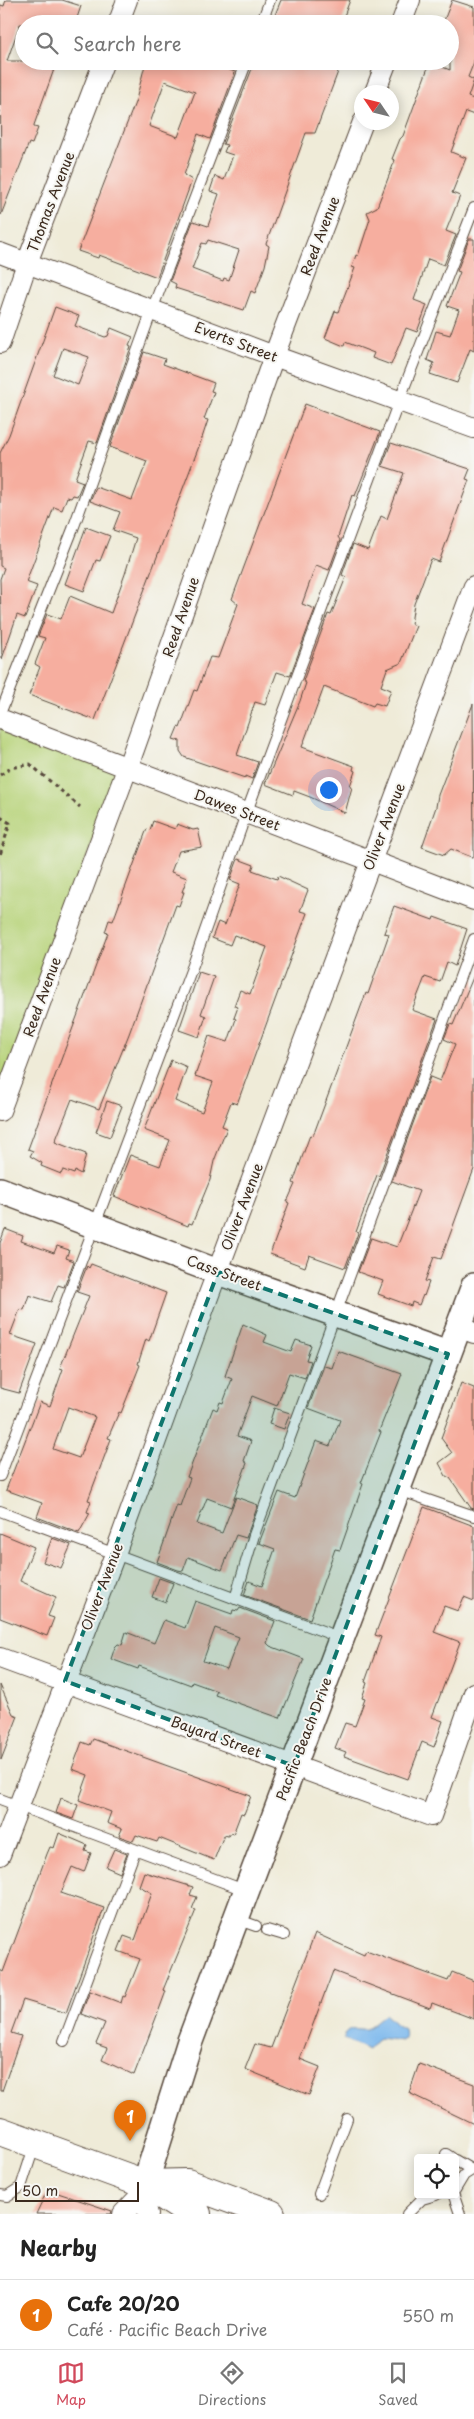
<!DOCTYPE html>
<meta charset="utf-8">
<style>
body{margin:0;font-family:"Playpen Sans",sans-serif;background:#f2f2f2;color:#222}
.controls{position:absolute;right:15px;bottom:15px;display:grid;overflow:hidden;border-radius:5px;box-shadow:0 2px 12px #0003}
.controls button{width:45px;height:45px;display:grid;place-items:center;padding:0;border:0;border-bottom:1px solid #e0e0e0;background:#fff;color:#222;font:25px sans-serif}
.compass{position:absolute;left:354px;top:85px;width:45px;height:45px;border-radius:50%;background:#fff;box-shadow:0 2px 12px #0003;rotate:305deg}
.scale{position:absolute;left:15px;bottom:12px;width:124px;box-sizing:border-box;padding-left:5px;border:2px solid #3b2a1e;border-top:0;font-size:14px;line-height:18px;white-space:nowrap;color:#3b2a1e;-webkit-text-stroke:4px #f6f6f2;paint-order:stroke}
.you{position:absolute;left:328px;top:789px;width:18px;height:18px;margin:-12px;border:4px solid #fff;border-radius:50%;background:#1a73e8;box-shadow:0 0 0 8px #1a73e833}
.badge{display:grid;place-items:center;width:32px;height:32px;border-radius:50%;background:#d1495b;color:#fff;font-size:16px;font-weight:700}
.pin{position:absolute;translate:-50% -41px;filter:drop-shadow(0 1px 2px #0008)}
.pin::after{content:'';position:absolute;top:26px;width:18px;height:15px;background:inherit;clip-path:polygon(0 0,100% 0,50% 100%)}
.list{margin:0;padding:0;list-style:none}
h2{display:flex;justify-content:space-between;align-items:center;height:65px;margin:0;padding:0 20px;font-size:21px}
h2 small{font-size:16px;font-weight:400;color:#767676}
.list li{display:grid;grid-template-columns:32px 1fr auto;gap:15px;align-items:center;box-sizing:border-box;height:70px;padding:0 20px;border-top:1px solid #e0e0e0}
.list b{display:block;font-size:19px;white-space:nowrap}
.list p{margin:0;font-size:16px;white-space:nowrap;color:#767676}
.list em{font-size:16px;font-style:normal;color:#767676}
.icon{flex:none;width:28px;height:28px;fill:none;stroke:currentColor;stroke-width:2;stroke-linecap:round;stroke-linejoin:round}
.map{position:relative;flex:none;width:474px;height:2214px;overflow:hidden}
.search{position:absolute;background:#fff;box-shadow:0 2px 12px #0003;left:15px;right:15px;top:15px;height:55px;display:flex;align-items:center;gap:12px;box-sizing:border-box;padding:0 18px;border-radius:28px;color:#767676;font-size:19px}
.sheet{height:135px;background:#fff}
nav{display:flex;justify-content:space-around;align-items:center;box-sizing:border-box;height:70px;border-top:1px solid #e0e0e0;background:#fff;font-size:14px;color:#767676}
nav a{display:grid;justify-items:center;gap:2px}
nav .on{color:#d1495b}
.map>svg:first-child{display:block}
.green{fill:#b7d379;stroke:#797e4c}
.water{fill:#7bb8ed;stroke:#5b7186}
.building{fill:#f6ae9f;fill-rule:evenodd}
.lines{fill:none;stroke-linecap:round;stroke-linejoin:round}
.service-casing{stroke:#56473a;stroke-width:12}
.minor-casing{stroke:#56473a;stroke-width:22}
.tertiary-casing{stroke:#56473a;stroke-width:28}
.primary-casing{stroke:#56473a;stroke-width:30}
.path{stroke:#56473a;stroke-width:3;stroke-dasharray:4 4;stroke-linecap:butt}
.service{stroke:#fff;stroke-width:10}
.minor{stroke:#fff;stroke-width:20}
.tertiary{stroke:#fff;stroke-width:25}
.primary{stroke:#fff;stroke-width:28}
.marked{fill:#0f766e;fill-opacity:0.2;stroke:#0f766e;stroke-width:4;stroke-dasharray:10 6;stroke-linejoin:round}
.labels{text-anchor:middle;stroke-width:4;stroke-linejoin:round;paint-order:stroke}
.street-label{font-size:14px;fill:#3b2a1e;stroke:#f6f6f2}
</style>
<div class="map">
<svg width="474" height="2214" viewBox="0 0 474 2214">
<rect width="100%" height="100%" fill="#f6f6f2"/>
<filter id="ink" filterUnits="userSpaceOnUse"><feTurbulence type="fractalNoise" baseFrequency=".02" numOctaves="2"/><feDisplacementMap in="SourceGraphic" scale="10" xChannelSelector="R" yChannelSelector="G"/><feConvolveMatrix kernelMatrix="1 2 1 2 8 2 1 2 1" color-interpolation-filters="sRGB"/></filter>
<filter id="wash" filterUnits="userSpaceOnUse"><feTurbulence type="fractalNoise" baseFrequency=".0096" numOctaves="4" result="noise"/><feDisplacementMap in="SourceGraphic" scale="20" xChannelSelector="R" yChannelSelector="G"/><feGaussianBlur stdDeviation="1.12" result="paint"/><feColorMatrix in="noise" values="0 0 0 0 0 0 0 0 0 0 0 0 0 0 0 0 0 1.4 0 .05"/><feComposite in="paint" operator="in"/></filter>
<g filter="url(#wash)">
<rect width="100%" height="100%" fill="#efebd8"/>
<path class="green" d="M 0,719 L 120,768 L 0,1091 Z"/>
<path class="water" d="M 385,2014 L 397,2025 L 404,2029 L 405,2038 L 402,2041 L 379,2038 L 368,2050 L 345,2039 L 344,2034 C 352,2025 356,2030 366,2029 Z"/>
<g id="blocks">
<path class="building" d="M 6,0 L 62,0 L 81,6 L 75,24 L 20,24 L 7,61 L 57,61 L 34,125 L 34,127 L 38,128 L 32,144 L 29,143 L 1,215 L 0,5 L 4,6 Z
M 281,0 L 350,0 L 341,24 L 284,24 L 273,20 Z
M 452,0 L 474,7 L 474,62 L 468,77 L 474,80 L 468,97 L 474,99 L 474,115 L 466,112 L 451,152 L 466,158 L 452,193 L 460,196 L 446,231 L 456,235 L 444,265 L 428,259 L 414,300 L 427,305 L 417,332 L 406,328 L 391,365 L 372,358 L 374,353 L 345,342 L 344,346 L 325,338 L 335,311 L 338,312 L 355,268 L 352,267 L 356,255 L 358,256 L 370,219 L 367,212 L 377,207 L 395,160 L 392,159 L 400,139 L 403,136 L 430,62 L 450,70 L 450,24 L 443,23 Z
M 146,61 L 206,61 L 235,72 L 210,139 L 198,134 L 184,175 L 192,180 L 157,277 L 99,255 L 98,258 L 78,251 L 136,100 ZM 165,81 L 195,92 L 178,137 L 149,126 Z
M 255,61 L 292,61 L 315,68 L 317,61 L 342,61 L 315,133 L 306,133 L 266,244 L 269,246 L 265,266 L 255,293 L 251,291 L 244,310 L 175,288 L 176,284 L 170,281 L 193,221 L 208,226 L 219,194 L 210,191 L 215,176 L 224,180 L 233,155 L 224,152 L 227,145 L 223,144 ZM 208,240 L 239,250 L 229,280 L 224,278 L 223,281 L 192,269 L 202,243 L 206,244 Z
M 469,239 L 474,239 L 474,351 L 470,349 L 457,383 L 430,374 L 434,363 L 427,360 L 436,331 L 450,335 L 459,310 L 447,306 L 460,272 L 457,271 Z
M 55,307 L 79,316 L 75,326 L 105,337 L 108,336 L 111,328 L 133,337 L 129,346 L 131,347 L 97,443 L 89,441 L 75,479 L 83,482 L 77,496 L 73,495 L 71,498 L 67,497 L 62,510 L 54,507 L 26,582 L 37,586 L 25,618 L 17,615 L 2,659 L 0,579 L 4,568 L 0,566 L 0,453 L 9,435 ZM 63,348 L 89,357 L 78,385 L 53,375 Z
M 144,352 L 165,359 L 163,364 L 214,383 L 211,391 L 214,392 L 204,419 L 208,420 L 201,441 L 95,720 L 29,695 L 40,667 L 35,664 L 45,638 L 38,636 L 47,614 L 61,619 L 70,596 L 111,613 L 125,574 L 136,538 L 113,530 L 120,512 L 90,501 L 96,487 L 132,500 L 147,461 L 110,447 Z
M 305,404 L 380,432 L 355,496 L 352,495 L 338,537 L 340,540 L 329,570 L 316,565 L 302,604 L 315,609 L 290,676 L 277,672 L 265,705 L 255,702 L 237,755 L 258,762 L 252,779 L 245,776 L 245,778 L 184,757 L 180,751 L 180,741 L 173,739 L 178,727 L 180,728 L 194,690 L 197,691 L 210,657 L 218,658 L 238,604 L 232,599 Z
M 391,443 L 470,469 L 466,479 L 469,480 L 439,562 L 431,559 L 414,604 L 411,624 L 416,626 L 401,663 L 387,669 L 381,686 L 391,690 L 385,706 L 375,703 L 373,706 L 324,687 L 309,728 L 302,747 L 354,766 L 353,770 L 355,771 L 350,786 L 352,787 L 345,813 L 310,797 L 294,791 L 293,795 L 265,784 L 300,701 L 306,683 L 303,681 L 328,614 L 331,615 L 346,577 L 342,575 L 353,544 L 368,550 L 381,516 L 387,519 L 404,473 L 382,466 Z
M 86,527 L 110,536 L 100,561 L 96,560 L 84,591 L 65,584 Z
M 473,704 L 474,858 L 451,849 L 444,855 L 422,847 L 436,807 L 438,795 Z
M 153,821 L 175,829 L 177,824 L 193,830 L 198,829 L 202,847 L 179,851 L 171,872 L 187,878 L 182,892 L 184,892 L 179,906 L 176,905 L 129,1034 L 99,1109 L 72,1099 L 55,1142 L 86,1154 L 81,1174 L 75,1171 L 74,1174 L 63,1170 L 61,1174 L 41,1166 L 42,1163 L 30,1156 L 33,1151 L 28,1149 L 108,933 L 105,932 L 109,920 L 113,921 L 145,834 L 147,829 L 150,830 Z
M 238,859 L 254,865 L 252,870 L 277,879 L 278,876 L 308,890 L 300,911 L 307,913 L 237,1104 L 231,1102 L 222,1126 L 227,1128 L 214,1161 L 210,1180 L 192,1224 L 189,1223 L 188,1226 L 114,1196 L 130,1155 L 160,1166 L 170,1140 L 144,1130 L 171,1060 L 187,1067 L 175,1101 L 202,1112 L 213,1082 L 195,1076 L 209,1036 L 228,1042 L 236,1019 L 234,1018 L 238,1007 L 234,1006 L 240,990 L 250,994 L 267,947 L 234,935 L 230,945 L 212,938 L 218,922 L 225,925 L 240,884 L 230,880 Z
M 394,906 L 433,920 L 434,917 L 467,929 L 455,966 L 447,962 L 440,982 L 425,977 L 412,1010 L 437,1019 L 379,1176 L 377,1175 L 356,1232 L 358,1233 L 345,1268 L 309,1255 L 305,1267 L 270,1254 L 289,1203 L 287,1202 L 295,1184 L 293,1183 L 305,1149 L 310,1135 L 313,1136 L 366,993 L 368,994 L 389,934 L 384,933 Z
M 199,972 L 214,977 L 201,1014 L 206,1016 L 199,1037 L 179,1030 Z
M 474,975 L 474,1169 L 441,1259 L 434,1257 L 425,1281 L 429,1282 L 424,1296 L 423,1295 L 419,1305 L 412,1302 L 411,1306 L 378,1294 L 383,1281 L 358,1272 L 371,1238 L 397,1247 L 403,1232 L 419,1191 L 392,1181 L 430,1077 L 440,1081 L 455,1044 L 444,1039 L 450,1024 L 453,1025 Z
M 107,1101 L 122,1106 L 110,1137 L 96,1132 Z
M 5,1229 L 23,1236 L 21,1241 L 54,1253 L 57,1246 L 69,1250 L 66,1258 L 74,1261 L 64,1287 L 58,1285 L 51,1302 L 29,1295 L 24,1310 L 20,1309 L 10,1335 L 37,1344 L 19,1393 L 0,1388 L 0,1243 Z
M 91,1264 L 166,1293 L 149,1341 L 146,1339 L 138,1364 L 140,1365 L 121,1413 L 119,1412 L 108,1438 L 111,1439 L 88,1500 L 91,1501 L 87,1512 L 90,1513 L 79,1533 L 37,1517 L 42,1503 L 6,1490 L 40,1402 L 50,1406 L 63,1369 L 60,1368 L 89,1296 L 77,1292 L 87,1266 L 89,1268 ZM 68,1407 L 95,1417 L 79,1458 L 53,1449 Z
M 243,1324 L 267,1335 L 264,1342 L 291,1352 L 296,1340 L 311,1345 L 306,1360 L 311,1361 L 305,1378 L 289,1373 L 277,1406 L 252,1396 L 237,1436 L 251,1441 L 244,1461 L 247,1463 L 231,1507 L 207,1498 L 197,1524 L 222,1533 L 236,1497 L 258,1505 L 246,1538 L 236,1535 L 222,1570 L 188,1557 L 183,1571 L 178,1570 L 157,1562 L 177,1505 L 180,1506 L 190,1478 L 187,1477 L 213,1408 L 217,1410 L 220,1402 L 223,1403 L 232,1379 L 225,1376 Z
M 338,1351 L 402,1374 L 379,1431 L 381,1432 L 361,1483 L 363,1484 L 347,1530 L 340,1550 L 335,1549 L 310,1619 L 244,1595 L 249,1581 L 262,1586 L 275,1549 L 259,1543 L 279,1492 L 295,1498 L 316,1441 L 330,1446 L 340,1420 L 308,1408 L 324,1366 L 332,1368 Z
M 461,1383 L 474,1388 L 474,1509 L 471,1508 L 450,1478 L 446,1476 L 439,1463 L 452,1453 L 441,1438 Z
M 274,1408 L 290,1413 L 284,1429 L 269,1424 Z
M 424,1507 L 474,1526 L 474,1601 L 464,1597 L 458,1611 L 444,1606 L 434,1632 L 460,1642 L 432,1717 L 443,1721 L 434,1747 L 422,1742 L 408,1779 L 344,1756 L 346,1752 L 335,1748 L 345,1723 L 355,1726 L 365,1699 L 362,1698 L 367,1683 L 365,1682 L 381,1637 L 375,1635 Z
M 0,1533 L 34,1547 L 20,1581 L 56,1597 L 48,1616 L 54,1618 L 47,1636 L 0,1618 Z
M 52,1538 L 71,1545 L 61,1568 L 43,1562 Z
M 159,1578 L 173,1583 L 166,1602 L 152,1597 Z
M 195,1601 L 232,1614 L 233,1610 L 238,1611 L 240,1608 L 275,1621 L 267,1643 L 270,1646 L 304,1659 L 280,1718 L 215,1695 L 217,1691 L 192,1682 L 191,1685 L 139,1666 L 138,1669 L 111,1659 L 115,1647 L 118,1644 L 122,1645 L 126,1632 L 154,1643 L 164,1620 L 185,1628 ZM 215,1628 L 239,1637 L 227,1669 L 203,1661 Z
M 0,1685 L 13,1714 L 18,1716 L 1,1760 Z
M 93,1739 L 251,1796 L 244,1814 L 241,1813 L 233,1834 L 230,1833 L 228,1836 L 224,1835 L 214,1860 L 159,1838 L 157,1842 L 136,1835 L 133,1841 L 119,1836 L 122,1829 L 107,1823 L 111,1812 L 79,1800 L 88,1775 L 72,1769 L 82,1742 L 90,1745 Z
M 61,1798 L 78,1805 L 73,1819 L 56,1813 Z
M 59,1833 L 87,1845 L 85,1851 L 91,1853 L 84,1872 L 72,1867 L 61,1893 L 104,1908 L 66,2013 L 23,2000 L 11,2033 L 21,2036 L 2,2091 L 0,2091 L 0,1970 L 3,1972 L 47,1854 L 50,1847 L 54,1848 Z
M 114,1849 L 127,1854 L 120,1873 L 106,1867 Z
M 144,1872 L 193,1887 L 190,1895 L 197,1897 L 192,1909 L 196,1910 L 163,1990 L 166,1991 L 159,2010 L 134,2075 L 102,2060 L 107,2048 L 96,2044 L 105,2023 L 81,2014 L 90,1991 L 121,2003 L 123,1996 L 125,1997 L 140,1959 L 118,1951 L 124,1936 L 135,1940 L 152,1893 L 139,1886 Z
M 315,1933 L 364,1955 L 366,1951 L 448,1981 L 452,1972 L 474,1981 L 474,2019 L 432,2003 L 430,2008 L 333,1971 L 300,2059 L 320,2067 L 309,2095 L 245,2069 L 255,2044 L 271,2048 Z
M 419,2064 L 474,2084 L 474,2124 L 409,2093 Z
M 46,2193 L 57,2196 L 58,2193 L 112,2211 L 111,2214 L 36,2214 Z"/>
</g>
</g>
<g filter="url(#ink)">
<use href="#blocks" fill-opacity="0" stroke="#56473a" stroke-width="1"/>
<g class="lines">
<defs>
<path id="service" d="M 261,24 L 270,0
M 0,714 L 73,529 L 152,310 L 247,61
M 0,1476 L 193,965 L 246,814 L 399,401 L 474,208
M 399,1490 L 474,1516
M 0,1511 L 341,1638
M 235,1599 L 254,1535 L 474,939
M 0,1799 L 247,1891
M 236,1919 L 256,1926
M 267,1930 L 284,1935
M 64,2041 L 135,1851
M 446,2154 L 452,2158
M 455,2160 L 472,2170 L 464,2175 L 455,2190
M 319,2194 L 347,2119
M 0,2195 L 7,2196 L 21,2187 L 35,2144
M 454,2196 L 460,2214
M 407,2214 L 422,2199 L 436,2195"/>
<path id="minor" d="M 118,24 L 127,0
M 401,24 L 410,0
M 375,92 L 387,61
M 0,253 L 274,356 L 474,428
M 0,343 L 27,263 L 104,61
M 0,719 L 474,900
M 0,1111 L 127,769 L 274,356 L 363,122
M 459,1327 L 474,1333
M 0,1658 L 431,1816 L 474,1693
M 0,1855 L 115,1554 L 208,1297 L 474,586
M 142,2194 L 148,2214
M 123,2214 L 142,2194 L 145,2184"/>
<path id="tertiary" d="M 0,1190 L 218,1272 L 448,1354
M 145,2184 L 190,2041 L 474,1286"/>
<path id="primary" d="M 0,2131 L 145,2184 L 182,2208 L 197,2214
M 145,2184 L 187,2183 L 271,2214"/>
</defs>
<use href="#service" class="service-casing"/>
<use href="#minor" class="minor-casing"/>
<use href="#tertiary" class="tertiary-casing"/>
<use href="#primary" class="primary-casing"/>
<path class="path" d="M 0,775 L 11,768 L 30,764 L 80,807
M 0,817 L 10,823 L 0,855"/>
<use href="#service" class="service"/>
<use href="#minor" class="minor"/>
<use href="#tertiary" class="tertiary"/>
<use href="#primary" class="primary"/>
</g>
</g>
<path class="marked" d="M 218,1272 L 448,1354 L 294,1766 L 65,1681 Z"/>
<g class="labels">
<g class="street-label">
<text transform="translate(51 202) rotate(-69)" y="5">Thomas Avenue</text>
<text transform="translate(320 236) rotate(-69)" y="5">Reed Avenue</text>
<text transform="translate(236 342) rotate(21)" y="5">Everts Street</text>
<text transform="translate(181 617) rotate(-71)" y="5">Reed Avenue</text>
<text transform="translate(237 810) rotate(21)" y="5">Dawes Street</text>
<text transform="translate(384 827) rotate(-69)" y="5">Oliver Avenue</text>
<text transform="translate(42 997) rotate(-70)" y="5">Reed Avenue</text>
<text transform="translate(242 1207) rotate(-69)" y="5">Oliver Avenue</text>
<text transform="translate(224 1273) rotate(20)" y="5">Cass Street</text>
<text transform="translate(102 1587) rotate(-69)" y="5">Oliver Avenue</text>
<text transform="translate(216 1737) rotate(20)" y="5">Bayard Street</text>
<text transform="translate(304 1739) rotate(-69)" y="5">Pacific Beach Drive</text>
</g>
</g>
</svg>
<div class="controls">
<button><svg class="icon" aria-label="locate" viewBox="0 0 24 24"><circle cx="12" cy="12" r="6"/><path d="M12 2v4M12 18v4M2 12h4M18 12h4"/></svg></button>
</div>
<svg class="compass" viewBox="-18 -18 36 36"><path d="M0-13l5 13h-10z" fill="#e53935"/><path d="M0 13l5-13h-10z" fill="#767676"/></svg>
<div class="scale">50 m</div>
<div class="you"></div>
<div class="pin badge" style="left:130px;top:2141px;background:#e8710a">1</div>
<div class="search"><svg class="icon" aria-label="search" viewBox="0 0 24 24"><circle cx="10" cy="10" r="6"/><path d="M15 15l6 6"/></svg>Search here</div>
</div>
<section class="sheet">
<h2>Nearby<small></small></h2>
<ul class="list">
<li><span class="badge" style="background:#e8710a">1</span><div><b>Cafe 20/20</b><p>Café · Pacific Beach Drive</p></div><em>550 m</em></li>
</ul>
</section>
<nav>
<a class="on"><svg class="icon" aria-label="map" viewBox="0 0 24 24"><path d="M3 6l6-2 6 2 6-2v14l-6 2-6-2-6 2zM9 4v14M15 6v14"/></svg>Map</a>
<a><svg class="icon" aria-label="directions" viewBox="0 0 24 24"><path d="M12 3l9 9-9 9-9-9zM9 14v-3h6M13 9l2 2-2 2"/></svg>Directions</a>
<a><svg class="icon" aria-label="saved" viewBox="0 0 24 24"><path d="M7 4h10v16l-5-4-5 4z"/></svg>Saved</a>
</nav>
